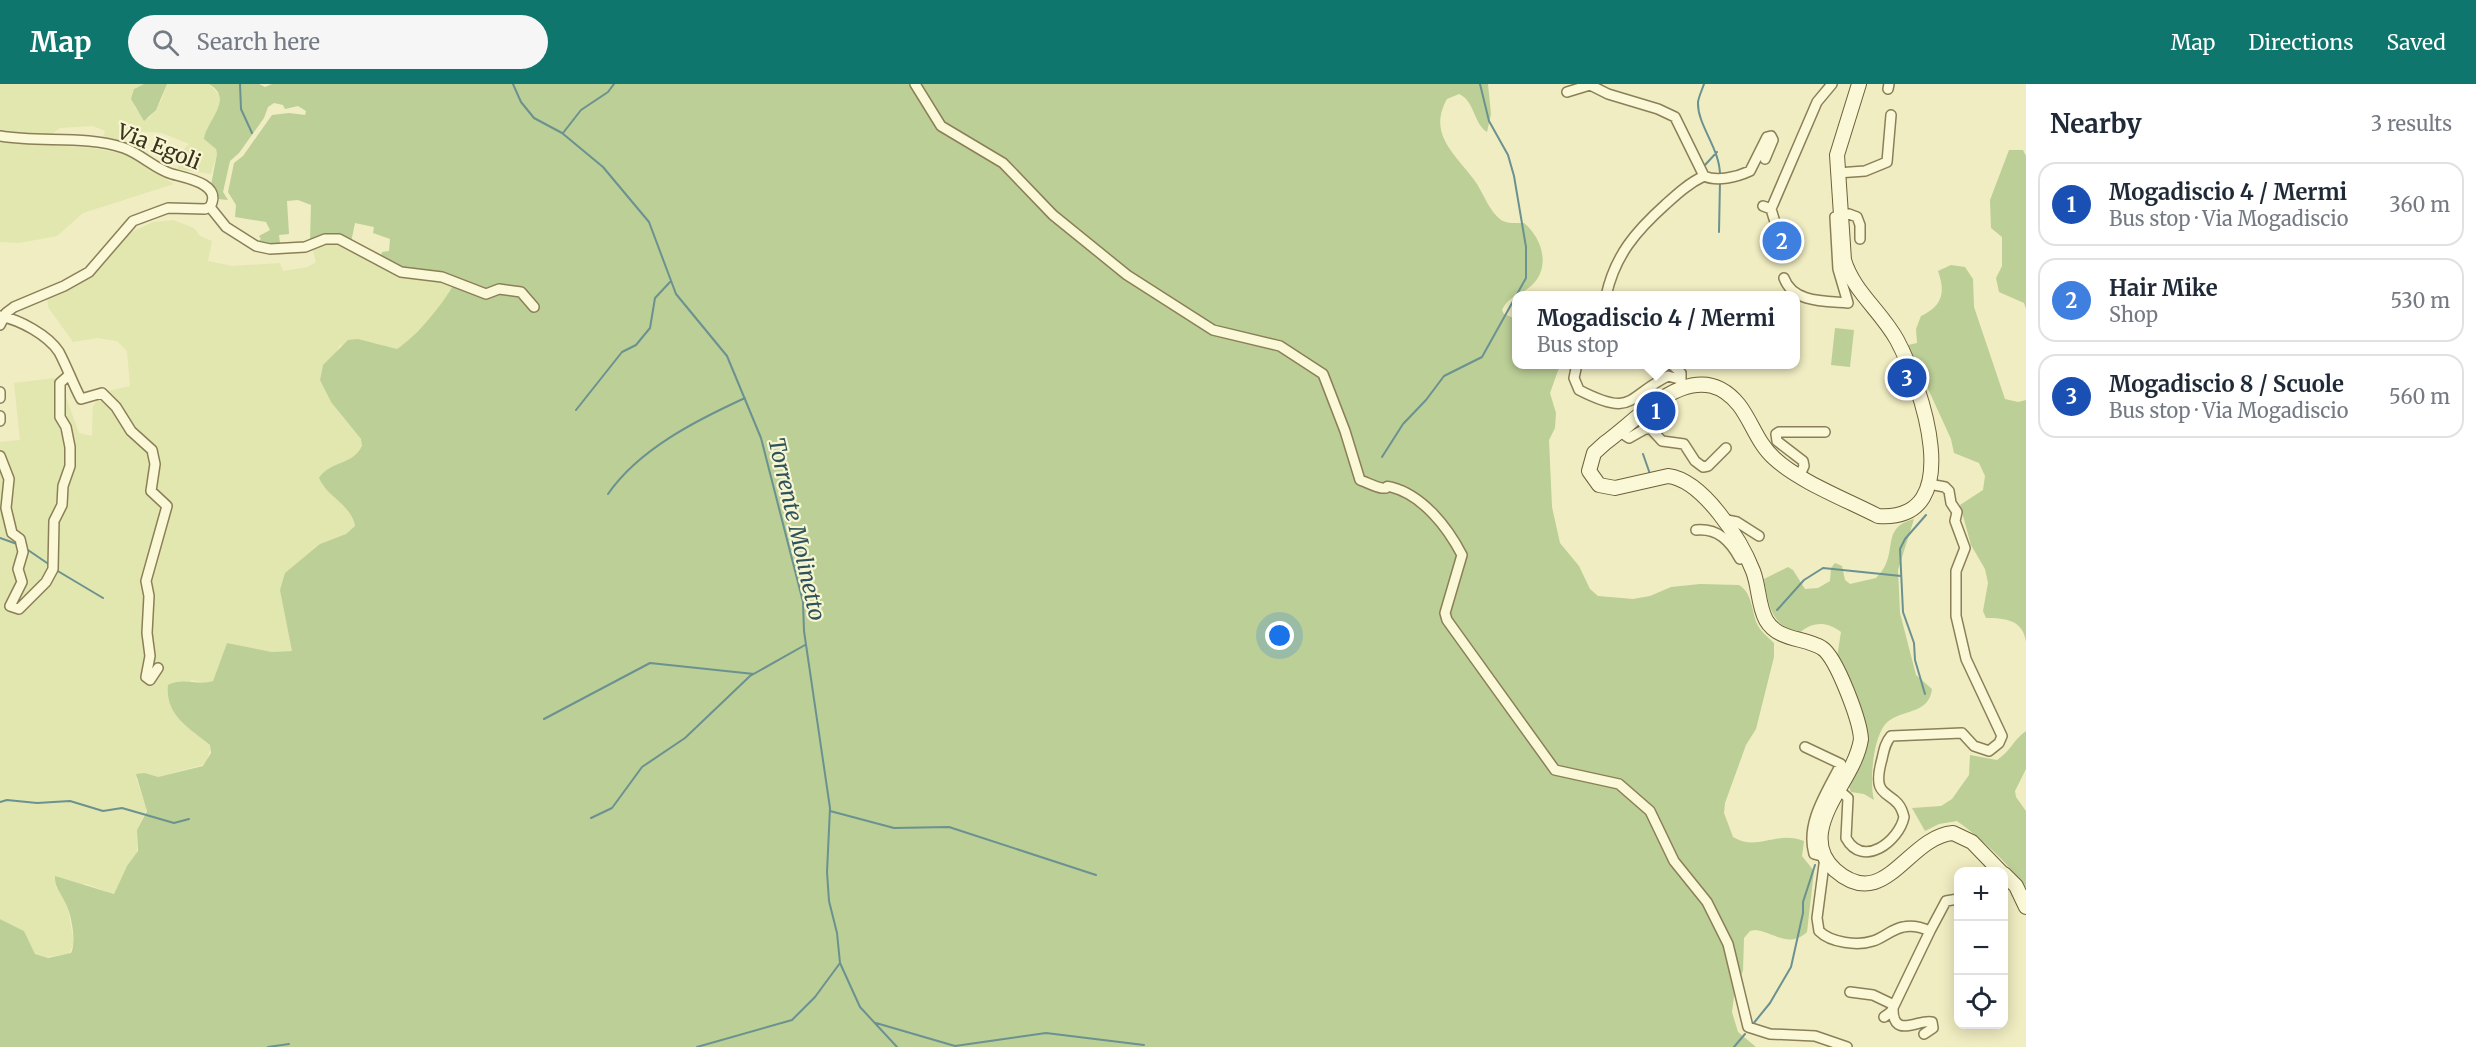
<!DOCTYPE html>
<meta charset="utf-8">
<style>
body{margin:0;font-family:Merriweather,serif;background:#f6f6f7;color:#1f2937}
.controls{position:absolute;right:18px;bottom:18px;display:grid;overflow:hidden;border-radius:12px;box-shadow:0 3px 15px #0003}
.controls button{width:54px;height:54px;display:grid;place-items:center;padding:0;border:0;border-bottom:2px solid #e0e1e3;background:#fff;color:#1f2937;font:30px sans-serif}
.you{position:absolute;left:1280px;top:552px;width:21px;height:21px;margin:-15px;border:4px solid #fff;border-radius:50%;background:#1a73e8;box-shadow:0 0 0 9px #1a73e833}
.badge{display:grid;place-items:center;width:39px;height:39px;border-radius:50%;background:#0f766e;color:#fff;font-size:20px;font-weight:700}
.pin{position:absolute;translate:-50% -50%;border:3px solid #fff;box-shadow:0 2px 6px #0006}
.popup{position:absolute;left:1512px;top:207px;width:288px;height:78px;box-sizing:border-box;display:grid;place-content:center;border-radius:12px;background:#fff;filter:drop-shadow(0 2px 4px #0005);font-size:20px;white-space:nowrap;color:#747a83}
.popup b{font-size:22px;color:#1f2937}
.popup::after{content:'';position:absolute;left:50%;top:100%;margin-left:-12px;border:12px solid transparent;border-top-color:#fff}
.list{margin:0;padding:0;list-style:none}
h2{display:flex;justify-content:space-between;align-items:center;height:78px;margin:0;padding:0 24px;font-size:26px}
h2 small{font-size:20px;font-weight:400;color:#747a83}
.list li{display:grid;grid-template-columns:39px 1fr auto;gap:18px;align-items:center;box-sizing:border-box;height:84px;margin:0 12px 12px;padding:0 12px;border:2px solid #e0e1e3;border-radius:18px}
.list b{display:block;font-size:22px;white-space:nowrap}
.list p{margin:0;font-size:20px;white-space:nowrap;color:#747a83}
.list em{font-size:20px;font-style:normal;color:#747a83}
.icon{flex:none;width:33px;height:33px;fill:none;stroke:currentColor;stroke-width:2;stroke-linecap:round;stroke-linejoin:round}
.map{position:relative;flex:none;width:2026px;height:963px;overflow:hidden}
header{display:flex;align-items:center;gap:36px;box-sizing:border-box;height:84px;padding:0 30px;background:#0f766e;color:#fff}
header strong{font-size:28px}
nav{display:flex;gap:33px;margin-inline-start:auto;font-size:21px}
.search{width:420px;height:54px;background:#f6f6f7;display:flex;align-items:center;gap:15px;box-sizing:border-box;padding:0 21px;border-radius:33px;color:#747a83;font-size:22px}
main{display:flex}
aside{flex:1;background:#fff}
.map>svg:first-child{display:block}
.farmland{fill:#e2e6af}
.green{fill:#bbcf96}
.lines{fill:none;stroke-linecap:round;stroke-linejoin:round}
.stream{stroke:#6b9191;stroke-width:2}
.street-casing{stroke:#8b7f58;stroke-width:12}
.secondary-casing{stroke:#6d603c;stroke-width:16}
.street{stroke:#faf8d6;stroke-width:9}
.secondary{stroke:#faf8d6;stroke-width:14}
.labels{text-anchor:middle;stroke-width:4.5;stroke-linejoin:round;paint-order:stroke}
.street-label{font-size:21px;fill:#3a321d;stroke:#f7f5d2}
.water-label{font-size:22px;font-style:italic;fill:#2c535b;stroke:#f7f5d2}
</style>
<header>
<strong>Map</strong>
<div class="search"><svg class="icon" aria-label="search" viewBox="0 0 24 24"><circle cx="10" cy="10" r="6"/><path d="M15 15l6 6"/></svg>Search here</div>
<nav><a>Map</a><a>Directions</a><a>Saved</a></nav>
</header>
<main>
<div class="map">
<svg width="2026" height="963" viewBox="0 0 2026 963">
<rect width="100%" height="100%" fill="#f0edc2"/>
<path class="farmland" d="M 0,0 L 144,0 L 134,5 L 135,24 L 149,35 L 161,17 L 167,0 L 209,0 L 219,11 L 220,21 L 205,50 L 204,55 L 216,65 L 217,70 L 211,90 L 178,85 L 181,68 L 189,60 L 162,49 L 137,47 L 127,50 L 126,59 L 102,55 L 105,47 L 93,42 L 60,44 L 49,52 L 0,46 Z
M 0,57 L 93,64 L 129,71 L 174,100 L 83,129 L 57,152 L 19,159 L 0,158 Z
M 173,136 L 194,144 L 200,152 L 212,157 L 208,177 L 232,182 L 280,179 L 283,187 L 308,183 L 316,178 L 312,163 L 336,157 L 348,162 L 371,179 L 408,192 L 438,193 L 454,200 L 444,219 L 406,259 L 397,265 L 358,255 L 339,262 L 333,274 L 323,282 L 320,296 L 331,318 L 361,355 L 362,362 L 358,370 L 343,379 L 322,401 L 349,426 L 355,442 L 346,450 L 320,460 L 300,478 L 287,533 L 292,567 L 272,568 L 227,559 L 213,597 L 207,599 L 191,596 L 184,640 L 211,662 L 206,680 L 158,693 L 145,689 L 136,694 L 147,724 L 137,746 L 137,770 L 127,782 L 114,810 L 86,800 L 55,802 L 67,819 L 74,859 L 69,870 L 45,873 L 35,870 L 24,847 L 0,835 L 0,358 L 20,356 L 14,299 L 55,294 L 66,313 L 79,349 L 92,352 L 93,322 L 104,308 L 130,302 L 127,267 L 117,257 L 97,254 L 73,258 L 48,223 L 47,212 L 68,204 L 127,150 L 153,138 Z"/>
<path class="green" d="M 144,0 L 167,0 L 156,26 L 144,37 L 131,15 L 134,5 Z
M 209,0 L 259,0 L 265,3 L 272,0 L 1488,0 L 1491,30 L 1487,48 C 1473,39 1475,17 1459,10 L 1447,15 C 1426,52 1459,73 1477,100 C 1484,111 1490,128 1501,136 C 1507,140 1516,139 1524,139 C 1543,155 1551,184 1531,202 C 1520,212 1509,211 1502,226 L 1504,230 L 1516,235 L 1516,280 L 1560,281 L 1550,309 L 1556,329 L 1555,344 L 1549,356 L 1552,423 L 1560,459 L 1579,482 L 1590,505 L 1598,512 L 1633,515 L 1650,512 L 1671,503 L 1700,500 L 1739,501 C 1752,508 1752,528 1757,540 C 1760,547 1768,553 1774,559 L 1774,573 L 1756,645 L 1746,661 L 1725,719 L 1724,729 L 1733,753 C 1757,768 1776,746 1804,757 L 1802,772 L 1814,787 L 1807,848 C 1789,865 1774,848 1755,846 L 1750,847 L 1744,854 L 1743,887 L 1735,904 L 1732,928 L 1738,948 L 1756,963 L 0,963 L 0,835 L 24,847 L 35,870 L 48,874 L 71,869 C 77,859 71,828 65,818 C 60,807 55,805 55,792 L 114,810 L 127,782 L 138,767 L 137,746 L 147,727 L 136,690 L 145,689 L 158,693 L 203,682 L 211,669 L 210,661 C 189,644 165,631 168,601 C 183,593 198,602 213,597 L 227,559 L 272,568 L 292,567 L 280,506 L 285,489 L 320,460 L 346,450 L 355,442 C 351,420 327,413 319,394 C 330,377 353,381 362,362 L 361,355 L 331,318 L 320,296 L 323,281 L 348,256 L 358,255 L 397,265 C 416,253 443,220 454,200 L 481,212 L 520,206 C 470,209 419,192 373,172 L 381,172 L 382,168 L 389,167 L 390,155 L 373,149 L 374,143 L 355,139 L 351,158 L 310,157 L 311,121 L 298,116 L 287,117 L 289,150 L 279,151 L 280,159 L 271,162 L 255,159 L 261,155 L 259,152 L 270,146 L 266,138 L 235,133 L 236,121 L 228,108 L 234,79 L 243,72 L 272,31 L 289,29 L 305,31 L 306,27 L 298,22 L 285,25 L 283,21 L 274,19 L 268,23 L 264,34 L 239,69 L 230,77 L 223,108 L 228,116 L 218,115 L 211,101 L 217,70 L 216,65 L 204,55 C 206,37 235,15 209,0 Z
M 2009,66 L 2023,66 L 2026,72 L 2026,225 L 2024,219 L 1999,208 L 1996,194 L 2002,182 L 2002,153 L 1991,144 L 1990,116 Z
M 1951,181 L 1965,183 L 1973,195 L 1974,223 L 2005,315 L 2018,318 L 2026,316 L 2026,558 C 2023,536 2006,534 1986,534 L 1983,527 L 1988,499 L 1985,485 L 1971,461 L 1960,421 L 1983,406 L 1985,392 L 1979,379 L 1954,369 L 1951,355 L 1908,261 L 1917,259 L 1916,245 L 1921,232 C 1942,222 1946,209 1938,187 Z
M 1835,244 L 1854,246 L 1850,283 L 1831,281 Z
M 1914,435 L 1898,486 L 1900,529 L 1916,591 L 1932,605 C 1929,629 1907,625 1890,636 C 1873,646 1869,699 1874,716 L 1864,710 L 1851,708 L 1849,703 L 1866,664 L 1867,653 L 1837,573 L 1841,548 C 1825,536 1811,538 1797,551 C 1770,537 1769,523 1764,495 L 1788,483 L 1793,486 L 1805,505 L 1818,504 L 1830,497 L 1831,484 L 1835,479 L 1842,482 L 1845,496 L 1850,500 L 1876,494 C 1901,471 1878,444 1914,435 Z
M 2026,647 L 2026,685 L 2015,707 L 2016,713 L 2026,727 L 2026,804 C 2008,779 1982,755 1957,737 L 1939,740 L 1925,747 L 1912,724 L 1941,722 L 1952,715 L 1969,691 L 1970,671 L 1997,676 C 2010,668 2013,656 2026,647 Z"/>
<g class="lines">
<path class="stream" d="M 240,0 L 241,25 L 252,49
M 513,0 L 521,18 L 534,34 L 562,49 L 603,83 L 649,138 L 676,210 L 727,272 L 761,354 L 803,518 L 804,547 L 830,724 L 827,788 L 829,817 L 837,849 L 840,879 L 860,923 L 897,963
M 1704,0 C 1702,6 1699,12 1698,18 C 1697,41 1720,64 1720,91
M 563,49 L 581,26 L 608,8 L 614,0
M 1705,81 L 1717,68
M 1719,148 L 1720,97
M 576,326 L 622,268 L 636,261 L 650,244 L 655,214 L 671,197
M 1643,370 L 1650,390
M 1382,373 L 1403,340 L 1426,316 L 1444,292 L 1482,273 L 1526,194 L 1526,163 L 1514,92 L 1508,71 L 1489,37 L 1480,0
M 608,410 C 639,365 697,336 745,314
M 0,454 L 17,460
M 25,464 L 50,481
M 56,486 L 103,514
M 1777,526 L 1804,496 L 1823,484 L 1901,492
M 1925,610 L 1915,576 L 1914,559 L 1903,528 L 1900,465 L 1905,455 L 1926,431
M 544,635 L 650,579 L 754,590
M 0,718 L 7,716 L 37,719 L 70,717 L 103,727 L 122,724 L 174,739 L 189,735
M 830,727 L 894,744 L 949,743 L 1096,791
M 591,734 L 612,724 L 642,683 L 685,654 L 750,592 L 805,561
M 876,939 L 955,962 L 1046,949 L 1144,961
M 1753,940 L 1770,919 L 1791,883 L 1803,829 L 1803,818 L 1815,781
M 268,963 L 289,960
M 697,963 L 792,936 L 815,913 L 840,879
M 1734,963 L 1745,950"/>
<defs>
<path id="street" d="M 915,0 L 941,42 L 1003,79 L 1053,131 L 1127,191 L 1213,246 L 1280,262 L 1323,290 L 1345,347 L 1360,396 C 1366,398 1375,403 1382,404 C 1391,405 1383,401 1391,403 C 1423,411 1448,444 1462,471 L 1445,529 L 1447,536 L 1555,686 L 1619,700 L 1650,727 L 1674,777 L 1707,818 L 1728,860 L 1748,943 L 1770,950 L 1815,952 L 1847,963
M 1888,5 L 1889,0
M 1567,8 L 1590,1 L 1608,10 L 1658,25 L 1675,33 L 1704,92
M 0,52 C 40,59 85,51 124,64 C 141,70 155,85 172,90 C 186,94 223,100 210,123 L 205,125 L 168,124 L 133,137 L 89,188 L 64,202 L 14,223 L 6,229 L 0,241
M 1837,89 L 1865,87 L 1887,78 L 1891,31
M 1704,92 C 1717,98 1737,93 1750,87 L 1767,53 L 1771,52 L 1773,56 L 1765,75
M 1763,122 L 1771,125 L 1817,18 L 1832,0
M 210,123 L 226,143 L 256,162 L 270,165 L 305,163 L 325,155 L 339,155 L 401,188 L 442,193 L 486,210 L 499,205 L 521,208 L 534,223
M 1771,125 L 1778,148
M 1784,194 C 1793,219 1825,217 1848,219 L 1838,185 L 1835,133 L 1849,130 L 1857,133 L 1860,141 L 1860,155
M 1606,212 C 1615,171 1636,147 1666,120 C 1677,110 1689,99 1704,92
M 0,232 C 20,236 48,251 59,268 C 67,283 73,300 81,315 L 102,309 L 116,323 L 131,347 L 152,366 L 155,380 L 151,407 L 167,422 L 146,497 L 149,512 L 147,549 L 150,572 L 146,593 L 150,596 L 158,584
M 1577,280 L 1574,294 L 1579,306 C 1634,334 1626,313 1668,292 L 1679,295 L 1682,303
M 1671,280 L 1681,289 L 1681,299
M 0,308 L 0,314
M 0,332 L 0,337
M 1651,345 L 1670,331
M 1620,348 L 1629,354 L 1645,345 L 1651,345 L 1662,357 L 1684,360 L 1695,377 L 1703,383 L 1708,382 L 1726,364
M 0,372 L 9,395 L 6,424 L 12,449 L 20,455 L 23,468 L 18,485 L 22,498 L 10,522 L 19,525 L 46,498 L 53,485 L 54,437 L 62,421 L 63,402 L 70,382 L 70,363 L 66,343 L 60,333 L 60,299 L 69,291
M 1800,391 L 1804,382 L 1803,377 L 1777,357 L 1776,350 L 1779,348 L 1825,348
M 1722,435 L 1737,438 L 1759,452
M 1696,446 C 1718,444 1730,457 1740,475
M 1805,663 L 1841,680 C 1827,708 1805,739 1814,770 L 1825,773 L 1817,834 L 1819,847 C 1831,859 1858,862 1873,857 C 1883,854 1892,845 1903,843 C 1912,841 1921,843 1930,847 L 1891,928 L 1884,933
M 1839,706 L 1848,714 L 1846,754 C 1863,785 1899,757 1904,733 C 1897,702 1869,721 1882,675 C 1884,666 1885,659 1891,652 L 1962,649 L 1974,662 L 1989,667 L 1999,659 L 2002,652 L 1966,575 L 1956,532 L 1956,487 L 1965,464 L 1955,437 L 1957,428 L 1951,419 L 1949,407 L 1945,403 L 1929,400
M 1930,847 L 1946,817 L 1958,815
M 1850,908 L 1873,911 L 1894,921
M 1893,923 C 1892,957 1920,934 1932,938 L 1933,944 L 1924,950"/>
<path id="secondary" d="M 1859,0 L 1837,71 L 1844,176 C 1853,207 1881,227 1897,256 C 1920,299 1970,439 1878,432 C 1847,416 1798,397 1774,374 C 1758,360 1752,338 1739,321 C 1696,268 1642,332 1605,359 L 1594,369 L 1589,387 L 1599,401 L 1615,404 L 1668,392 C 1703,396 1741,456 1753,487 C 1759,502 1758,521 1766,536 C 1778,557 1804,553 1822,564 C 1837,574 1860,637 1861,655 C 1856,688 1826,715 1821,748 C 1819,763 1824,776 1835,786 C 1885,830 1907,753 1953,749 L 1972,758 L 2001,788
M 2004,790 L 2016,802 L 2026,823"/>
</defs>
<use href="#street" class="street-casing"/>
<use href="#secondary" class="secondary-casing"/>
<use href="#street" class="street"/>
<use href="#secondary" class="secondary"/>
</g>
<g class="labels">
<g class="street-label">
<text transform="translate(159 63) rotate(22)" y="7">Via Egoli</text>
</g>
<g class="water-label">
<text transform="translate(797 445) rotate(77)" y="8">Torrente Molinetto</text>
</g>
</g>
</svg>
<div class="controls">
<button>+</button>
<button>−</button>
<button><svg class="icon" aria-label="locate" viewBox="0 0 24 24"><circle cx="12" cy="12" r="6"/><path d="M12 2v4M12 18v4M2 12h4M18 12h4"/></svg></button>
</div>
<div class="you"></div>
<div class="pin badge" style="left:1656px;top:327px;background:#1a4fb4">1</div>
<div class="popup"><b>Mogadiscio 4 / Mermi</b>Bus stop</div>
<div class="pin badge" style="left:1782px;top:157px;background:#3f7fe0">2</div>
<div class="pin badge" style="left:1907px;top:294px;background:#1a4fb4">3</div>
</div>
<aside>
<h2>Nearby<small>3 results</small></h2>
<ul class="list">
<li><span class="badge" style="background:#1a4fb4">1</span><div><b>Mogadiscio 4 / Mermi</b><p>Bus stop · Via Mogadiscio</p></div><em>360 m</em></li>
<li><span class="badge" style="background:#3f7fe0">2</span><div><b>Hair Mike</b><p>Shop</p></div><em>530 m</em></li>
<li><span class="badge" style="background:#1a4fb4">3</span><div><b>Mogadiscio 8 / Scuole</b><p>Bus stop · Via Mogadiscio</p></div><em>560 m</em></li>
</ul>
</aside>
</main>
